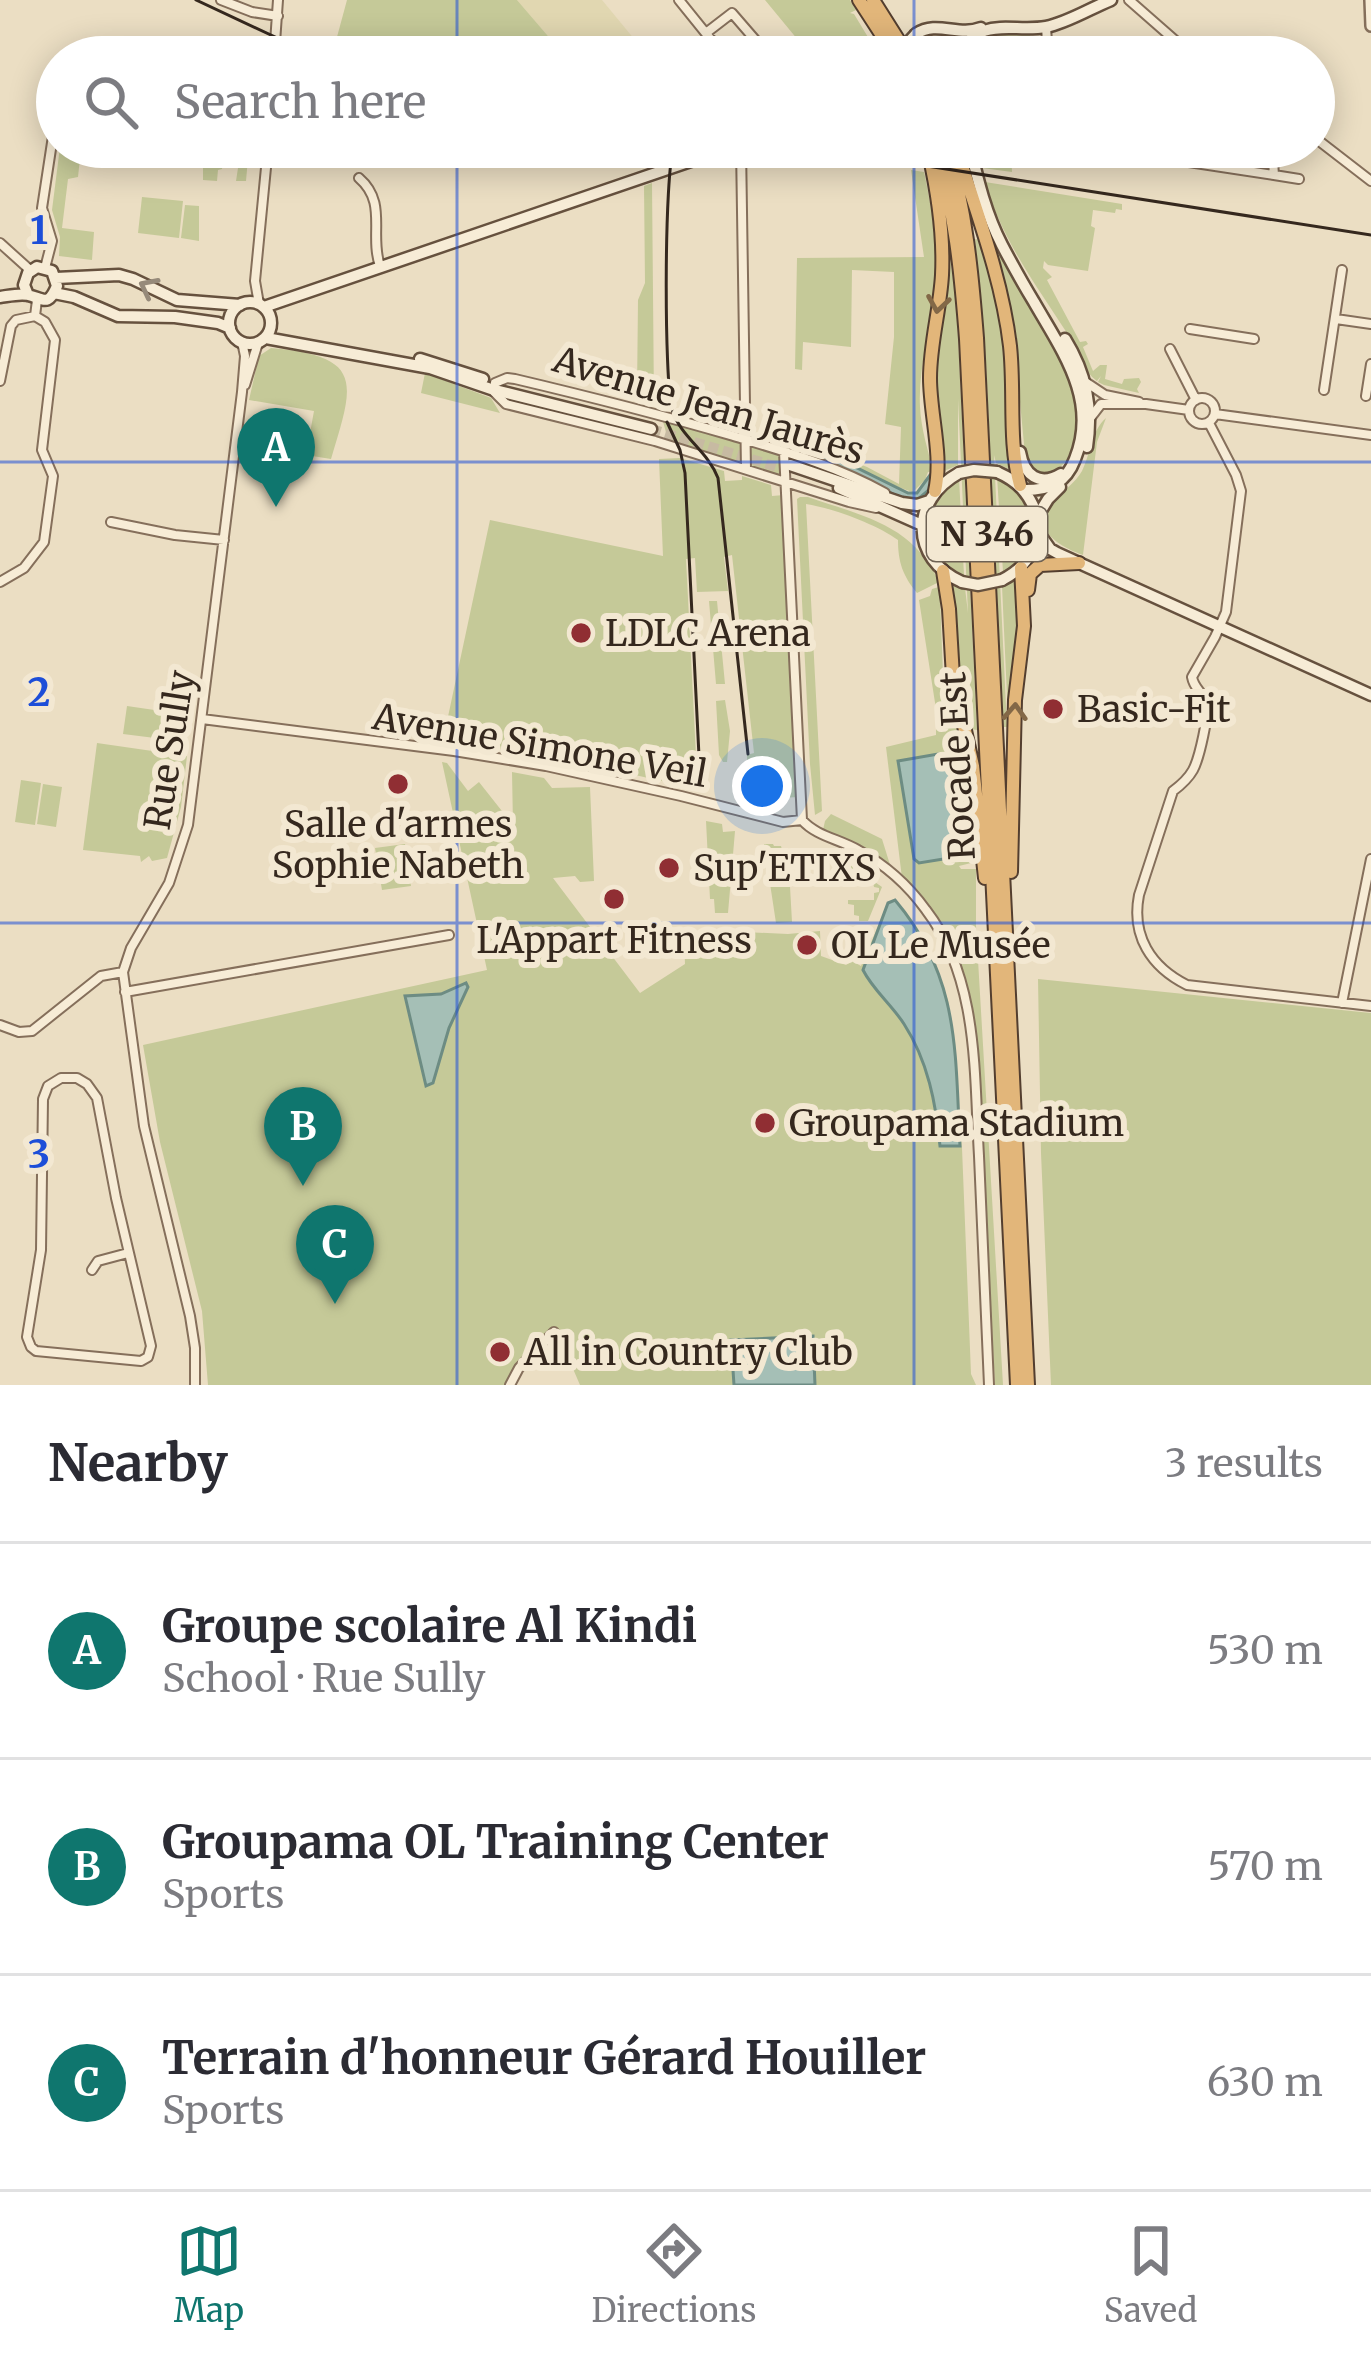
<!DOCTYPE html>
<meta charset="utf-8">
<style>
body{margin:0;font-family:Merriweather,serif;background:#f7f7f7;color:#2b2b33}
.you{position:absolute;left:762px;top:786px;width:42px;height:42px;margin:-30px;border:9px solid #fff;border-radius:50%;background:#1a73e8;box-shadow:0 0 0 18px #1a73e833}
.badge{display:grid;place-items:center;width:78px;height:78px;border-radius:50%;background:#0f766e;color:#fff;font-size:39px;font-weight:700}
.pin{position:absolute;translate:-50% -99px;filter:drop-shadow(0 3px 6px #0008)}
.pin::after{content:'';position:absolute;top:63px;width:42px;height:36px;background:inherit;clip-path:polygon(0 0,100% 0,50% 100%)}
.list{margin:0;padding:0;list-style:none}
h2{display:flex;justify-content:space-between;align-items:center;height:156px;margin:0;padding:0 48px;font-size:51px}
h2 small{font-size:39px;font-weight:400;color:#7c7c81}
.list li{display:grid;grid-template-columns:78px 1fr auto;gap:36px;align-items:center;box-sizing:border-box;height:216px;padding:0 48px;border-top:3px solid #e1e1e2}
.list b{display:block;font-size:45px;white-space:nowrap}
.list p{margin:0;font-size:39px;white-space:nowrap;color:#7c7c81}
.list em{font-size:39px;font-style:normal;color:#7c7c81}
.icon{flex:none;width:66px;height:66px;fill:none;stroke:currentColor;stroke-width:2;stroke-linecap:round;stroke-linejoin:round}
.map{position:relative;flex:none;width:1371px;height:1385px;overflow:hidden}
.search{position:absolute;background:#fff;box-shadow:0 6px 30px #0003;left:36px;right:36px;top:36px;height:132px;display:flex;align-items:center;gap:30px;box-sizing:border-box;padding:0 42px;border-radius:66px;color:#7c7c81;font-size:45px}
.sheet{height:804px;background:#fff}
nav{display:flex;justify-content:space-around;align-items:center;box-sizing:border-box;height:168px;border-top:3px solid #e1e1e2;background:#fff;font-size:33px;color:#7c7c81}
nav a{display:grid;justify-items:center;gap:6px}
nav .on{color:#0f766e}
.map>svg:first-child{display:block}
.farmland{fill:#e1d7b1}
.green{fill:#c5c998}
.water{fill:#a5bfb6;stroke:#6d8c83;stroke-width:3}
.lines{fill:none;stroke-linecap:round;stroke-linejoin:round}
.secondary-tunnel{stroke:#c7baa2;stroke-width:10;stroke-dasharray:10 5;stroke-linecap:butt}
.minor-casing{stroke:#856f5b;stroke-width:12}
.tertiary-casing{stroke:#856f5b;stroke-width:14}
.secondary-casing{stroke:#66513e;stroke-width:15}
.trunk-casing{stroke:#533e2f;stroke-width:16}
.minor{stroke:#f7ecd6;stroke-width:8}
.tertiary{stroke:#f7ecd6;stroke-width:9}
.secondary{stroke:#f7ecd6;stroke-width:10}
.trunk{stroke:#e2b67a;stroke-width:12}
.tram{stroke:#35281e;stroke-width:3}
.secondary-bridge-casing{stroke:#66513e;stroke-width:15;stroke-linecap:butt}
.secondary-bridge{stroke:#f7ecd6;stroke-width:10}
.oneway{stroke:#968a7a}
.oneway2{stroke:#836847}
.grid{fill:none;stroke:#1d4ed8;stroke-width:3;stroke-opacity:0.55}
.poi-dot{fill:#902e33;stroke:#f3e8d2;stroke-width:4.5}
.labels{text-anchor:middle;stroke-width:12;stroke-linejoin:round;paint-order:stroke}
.shield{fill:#f3e8d2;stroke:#6e6254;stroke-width:3}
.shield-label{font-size:33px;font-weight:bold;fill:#35281e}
.street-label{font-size:36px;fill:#35281e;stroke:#f3e8d2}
.poi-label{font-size:36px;fill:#35281e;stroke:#f3e8d2;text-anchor:start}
.grid-label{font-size:39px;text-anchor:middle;font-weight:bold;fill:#1d4ed8;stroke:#f3e8d2;stroke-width:12;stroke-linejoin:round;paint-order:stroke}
</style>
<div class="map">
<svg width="1371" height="1385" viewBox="0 0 1371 1385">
<rect width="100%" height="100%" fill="#ebdec3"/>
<path class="farmland" d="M 517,0 L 602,0 L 649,57 L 566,57 Z"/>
<path class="green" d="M 347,0 L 517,0 L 566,57 L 389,57 L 387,54 L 365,50 L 356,57 L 342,56 L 334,48 Z
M 765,0 L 850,0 L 856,10 L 850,13 L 854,14 L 880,57 L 812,57 Z
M 1004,32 L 1028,33 L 1033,39 L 1007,50 L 1007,57 L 966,57 L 983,38 Z
M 60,147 L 81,149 L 78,177 L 68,179 L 62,228 L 94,232 L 92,260 L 59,256 L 60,237 L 52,210 Z
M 203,147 L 249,147 L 246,181 L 236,181 L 238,168 L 234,167 L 234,163 L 223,162 L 222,169 L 218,170 L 217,181 L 203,180 Z
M 977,147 L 980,150 L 981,147 L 1011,147 L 1012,172 L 982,168 Z
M 911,170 L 924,172 C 933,213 939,253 935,295 C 930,332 918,369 920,407 C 921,429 928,450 933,471 L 928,472 L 925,480 L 913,492 C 878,482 849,458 812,451 L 813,448 L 819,449 L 867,467 L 899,484 L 901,427 L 885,424 L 894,337 L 894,272 L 852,270 L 851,347 L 803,342 L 802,370 L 795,369 L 797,258 L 924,257 Z
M 985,182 L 1122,204 L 1122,210 L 1116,209 L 1115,213 L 1093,210 L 1091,226 L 1095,228 L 1088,271 L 1048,265 L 1044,261 L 1043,268 L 1052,277 L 1047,280 L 1080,342 L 1086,341 L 1088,344 L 1083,347 L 1093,371 L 1100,365 L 1107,365 L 1105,379 L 1122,384 L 1124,379 L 1139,378 L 1141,382 L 1137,389 L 1139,393 L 1104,385 L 1098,382 L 1101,376 L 1097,381 C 1083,371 1081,355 1072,341 C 1038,287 1004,245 985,182 Z
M 652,183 L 654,404 L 640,401 L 637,392 L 638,300 L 645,283 L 644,186 Z
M 142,197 L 183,201 L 179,238 L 138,233 Z
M 185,205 L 199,206 L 199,241 L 181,238 Z
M 993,237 C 1023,288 1132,433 1047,476 L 1035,471 L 1025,455 L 1014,338 L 989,239 Z
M 975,239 L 980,240 L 1002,324 L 1007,363 L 1011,470 L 996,463 L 994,455 L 1007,727 L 1003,727 L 986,363 Z
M 949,252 L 955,292 L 958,336 L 977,730 L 971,729 L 957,681 L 951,583 L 965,588 L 968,613 L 958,399 L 958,465 L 942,472 L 936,374 Z
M 271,348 C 365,356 354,383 331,459 L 306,455 L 314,411 L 249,400 L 259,356 Z
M 425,373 L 491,398 L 500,413 L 421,393 Z
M 662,418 L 738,440 L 741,444 L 741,462 L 739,464 L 669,443 Z
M 1106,418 L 1097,442 L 1083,555 C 1058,546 1027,528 1055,500 C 1064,490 1075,483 1082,471 C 1091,453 1091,431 1106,418 Z
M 754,445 L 779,455 L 781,471 L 779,475 L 750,465 L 749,447 Z
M 680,458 L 724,471 L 725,481 L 742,480 L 742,476 L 771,485 L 772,496 L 784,495 L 798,797 L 782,798 L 779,760 L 747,761 L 747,755 L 754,753 L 732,555 L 724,557 L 728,591 L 697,592 L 695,558 L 686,559 L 696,756 L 704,757 L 705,763 L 675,765 L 675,784 L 577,762 L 443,740 L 490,520 L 663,556 L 659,459 Z
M 997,476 C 1043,494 1043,549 1003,572 Z
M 959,478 L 964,575 C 936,562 919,535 934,505 C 936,501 940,491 943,488 C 947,484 954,481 959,478 Z
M 800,497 L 808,497 C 862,516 913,524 939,582 L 917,593 C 903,576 898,562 898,540 C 876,524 832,508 806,504 L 822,811 L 815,815 L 810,764 L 797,499 Z
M 1016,580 L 1019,629 L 1009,740 L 1002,586 Z
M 942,586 L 940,597 L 943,674 L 962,745 L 958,748 L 963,751 L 965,763 L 975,862 L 959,866 L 961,869 L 976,869 L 976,926 L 1003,1385 L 995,1385 L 977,1060 L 968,992 L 960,961 L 940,923 L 920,896 L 902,878 L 886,747 L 936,735 L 936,709 L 919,600 L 930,596 L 932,589 Z
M 709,601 L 717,601 L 725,684 L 716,684 Z
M 725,700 L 730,731 L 727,762 L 723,762 L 719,755 L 716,701 Z
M 127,706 L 175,713 L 175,716 L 189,718 L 188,725 L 174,723 L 171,740 L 123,734 Z
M 97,743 L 187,756 L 181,807 L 167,858 L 152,861 L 149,856 L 141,862 L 140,856 L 83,850 Z
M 442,762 L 447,763 L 468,791 L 479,782 L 513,825 L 512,772 L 544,778 L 552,788 L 590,787 L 594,881 L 580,882 L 575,876 L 553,878 L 640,993 L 685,964 L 684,938 L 716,938 L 745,932 L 788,934 L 820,931 L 821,956 L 846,965 L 852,961 L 861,966 L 888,903 L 895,900 L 930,949 L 948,1000 L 962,1148 L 971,1374 L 976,1385 L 580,1385 L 555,1327 C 535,1343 519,1361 508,1385 L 208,1385 L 202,1311 L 160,1142 L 143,1045 L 487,970 Z
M 21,780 L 41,783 L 35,825 L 15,822 Z
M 43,784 L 62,787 L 56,827 L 37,824 Z
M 831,814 L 882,839 L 891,868 L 854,843 L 823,830 L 825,821 Z
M 706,821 L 722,824 L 723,832 L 735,831 L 728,913 L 715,913 L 714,899 L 710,899 Z
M 405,844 L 411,886 L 382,890 L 375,848 Z
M 764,844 L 773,844 L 774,846 L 781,846 L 782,850 L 788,851 L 792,922 L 776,923 Z
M 846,862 L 882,887 L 868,921 L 859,921 L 859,916 L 854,915 L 854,905 L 848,904 L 848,900 L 874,900 L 874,893 L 879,892 L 879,888 L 874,887 L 873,882 L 848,883 Z
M 1038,979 L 1371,1013 L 1371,1385 L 1051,1385 L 1041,1153 Z"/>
<path class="water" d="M 812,453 L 855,467 L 908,493 L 917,493 L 930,475 L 934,475 L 930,489 L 917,500 L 900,498 L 864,478 L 816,460 Z
M 938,754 L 948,757 L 962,856 L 919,863 L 914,859 L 898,761 Z
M 895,900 C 960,977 955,1051 960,1146 L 940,1146 C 936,1104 928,1061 904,1024 C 892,1005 873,990 863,970 L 888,903 Z
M 466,983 L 468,987 L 449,1028 L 433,1083 L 426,1086 L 405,996 L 441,994 Z
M 813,1336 L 815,1385 L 734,1385 L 731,1340 Z"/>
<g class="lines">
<path class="secondary-tunnel" d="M 651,429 L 791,471"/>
<defs>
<path id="minor" d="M 221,0 L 252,12 L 278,16
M 679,0 L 725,57
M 1129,0 L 1194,57
M 1046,27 L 1048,57
M 706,33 L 732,13 L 770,57
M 274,57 L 278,0
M 282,57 L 288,54 L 295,57
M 1314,137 L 1371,181
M 56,138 L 51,129 L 57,119
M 741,147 L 746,469
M 1138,147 L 1149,156 L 1274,175 L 1272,147
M 1274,175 L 1299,179
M 359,178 C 388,203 369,234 380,266
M 0,243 L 30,270
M 45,268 L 52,241 L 42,208 L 53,136
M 259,304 L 255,281 L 268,147
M 1336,319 L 1371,324
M 1190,329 L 1254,339
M 1170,349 L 1196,400
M 0,381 L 11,326 L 16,320 L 35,316
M 495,383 L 507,378 L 515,379 C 587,396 658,414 730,435 C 783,451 837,466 885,493
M 1087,383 L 1105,395 L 1139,402
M 245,385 L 258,343
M 492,390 L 506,404 L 655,441 L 849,502 L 876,508
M 1324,390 L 1342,270
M 1366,396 L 1371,364
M1189 411a13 13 0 1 1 26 0a13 13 0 1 1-26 0Z
M 1215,414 L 1371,435
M 1091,417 L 1101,404 L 1146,404 L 1189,410
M 1209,423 L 1236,475 L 1241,491 L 1226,612 L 1215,637 L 1192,677 C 1194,689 1202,691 1206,702 C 1210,713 1199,759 1193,770 C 1188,779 1181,785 1173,791 L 1139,895 C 1131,936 1151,967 1187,985 L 1371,1006
M 784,452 L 802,820
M 111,522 L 175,535 L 224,540
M 0,582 L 24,568 L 44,542 L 53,476 L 42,450 L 55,340 L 45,322 L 35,316 L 37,300
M 202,719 L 454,751 L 546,766 L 681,796 L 783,822 L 802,820 C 816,836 839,839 858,850 C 884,864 908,885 926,910 C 979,979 974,1073 979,1156 C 983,1232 985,1309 989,1385
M 125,992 L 449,935
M 1342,1003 L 1371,859
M 0,1025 L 19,1032 L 32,1031 L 101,976 L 123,972
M 61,1078 L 77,1078 L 87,1084 L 97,1098 L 116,1198 L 151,1346 L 148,1357 L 141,1361 L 36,1351 L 31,1347 L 27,1337 L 41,1250 L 43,1099 L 48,1086 Z
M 92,1270 L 98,1261 L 128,1253
M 195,1385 L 195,1348 L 190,1316 L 144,1126 L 123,972 L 131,948 L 169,883 L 188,825 L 242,392 L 245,356 L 242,342
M 510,1385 L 519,1368 L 554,1332"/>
<path id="tertiary" d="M 1370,0 L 1371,26"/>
<path id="secondary" d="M 916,34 C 937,20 958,37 981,28
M 958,57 C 980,14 1011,33 1046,27 C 1067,23 1091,8 1111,0
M 970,147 C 978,181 986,214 1002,245 C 1012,264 1023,284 1034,302 C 1062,351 1099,400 1075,459 C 1066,483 1050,490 1025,490
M 56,278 L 119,275 L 133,279 L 177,300 L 240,305
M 54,293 L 74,297 L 118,316 L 175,317 L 218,323 L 230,328
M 0,297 C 8,296 20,293 28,295 C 44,299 48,307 57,286 L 52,271 L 37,267 L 28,273 L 24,285 L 28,295
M229 323a21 21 0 1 1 42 0a21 21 0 1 1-42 0Z
M 264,307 L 732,147
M 266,338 L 430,368 L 491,389 L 651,429
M 1065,339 C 1086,373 1093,407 1087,447
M 420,359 L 483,379
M 1020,452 C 1024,475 1039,487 1061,474
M 790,465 L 902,503 L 917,505 L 929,501
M 997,472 C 1018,481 1030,494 1037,516
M 959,473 C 910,500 910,559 962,582
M 839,488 L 922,525
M 1037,517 L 1048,499 L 1060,487
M 1038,532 L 1050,549 L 1057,553 L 1371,695
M 1002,580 C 1022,570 1033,556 1037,534"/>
<path id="trunk" d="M 859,0 L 896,57
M 873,0 L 909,57
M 935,147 C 955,210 961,273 966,339 L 1017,1385
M 947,147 C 966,210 972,273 977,338 L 1028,1385
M 956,147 C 976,211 1002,278 1010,346 C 1015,392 1008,441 1020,485
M 929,154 C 938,194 944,234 942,275 C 940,310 930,343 930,378 C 930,415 943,455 935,491
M 943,571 L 949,609 L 953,677 L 973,766 L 985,878
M 1028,590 L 1030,574 L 1040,565 L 1079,563
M 1011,872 L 1015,700 L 1024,626 L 1021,568"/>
</defs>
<use href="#minor" class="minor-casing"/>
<use href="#tertiary" class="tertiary-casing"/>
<use href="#secondary" class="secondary-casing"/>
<use href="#trunk" class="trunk-casing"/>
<use href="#minor" class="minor"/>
<use href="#tertiary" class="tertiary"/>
<use href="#secondary" class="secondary"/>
<use href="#trunk" class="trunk"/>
<path class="tram" d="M 196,0 L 318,57
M 674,147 C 664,172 664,380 672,409 C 680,437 708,451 718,478 L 748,754
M 805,147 L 1371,235
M 667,422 L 680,450 L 685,473 L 699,756"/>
<defs>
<path id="secondary-bridge" d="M 895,57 L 916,34
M 959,473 L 974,470 L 997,472
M 962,582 L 978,585 L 1002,580"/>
</defs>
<use href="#secondary-bridge" class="secondary-bridge-casing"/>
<use href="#secondary-bridge" class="secondary-bridge"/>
</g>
<defs><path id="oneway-chevron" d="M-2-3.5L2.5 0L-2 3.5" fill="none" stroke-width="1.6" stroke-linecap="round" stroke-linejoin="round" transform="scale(3)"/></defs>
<use class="oneway" href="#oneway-chevron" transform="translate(148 287) rotate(-153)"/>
<g class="oneway2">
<use href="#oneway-chevron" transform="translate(938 304) rotate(99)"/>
<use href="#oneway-chevron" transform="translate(1015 712) rotate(-87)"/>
</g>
<path class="grid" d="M 457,0 L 457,57M 914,0 L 914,57M 457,147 L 457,1385M 914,147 L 914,1385M 0,462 L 1371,462M 0,923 L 1371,923"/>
<g class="poi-dot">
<circle cx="581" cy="633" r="12"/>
<circle cx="1053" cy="709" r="12"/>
<circle cx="398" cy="784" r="12"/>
<circle cx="669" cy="868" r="12"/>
<circle cx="614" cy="899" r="12"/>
<circle cx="807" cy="945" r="12"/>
<circle cx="765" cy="1123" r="12"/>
<circle cx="500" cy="1352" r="12"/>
</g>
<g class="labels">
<rect class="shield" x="927" y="507" width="120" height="54" rx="9"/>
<g class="shield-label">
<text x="987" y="546">N 346</text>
</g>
<g class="street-label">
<text transform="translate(709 405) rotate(17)" y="13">Avenue Jean Jaurès</text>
<text transform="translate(540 745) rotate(10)" y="13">Avenue Simone Veil</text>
<text transform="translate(169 750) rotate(-81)" y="13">Rue Sully</text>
<text transform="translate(957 766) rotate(-93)" y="13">Rocade Est</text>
</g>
<g class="poi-label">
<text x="605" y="646">LDLC Arena</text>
<text x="1077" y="722">Basic-Fit</text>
<text x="398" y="837" text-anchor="middle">Salle d'armes<tspan x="398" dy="41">Sophie Nabeth</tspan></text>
<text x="693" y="881">Sup'ETIXS</text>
<text x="614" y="953" text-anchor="middle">L'Appart Fitness</text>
<text x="831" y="958">OL Le Musée</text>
<text x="789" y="1136">Groupama Stadium</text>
<text x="524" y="1365">All in Country Club</text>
</g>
</g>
<g class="grid-label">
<text x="39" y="244">1</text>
<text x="39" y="706">2</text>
<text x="39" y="1168">3</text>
</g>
</svg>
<div class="you"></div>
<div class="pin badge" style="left:276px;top:507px">A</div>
<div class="pin badge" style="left:303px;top:1186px">B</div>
<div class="pin badge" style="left:335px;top:1304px">C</div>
<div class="search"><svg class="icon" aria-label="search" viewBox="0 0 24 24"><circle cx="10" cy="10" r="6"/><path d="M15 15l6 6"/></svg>Search here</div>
</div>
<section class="sheet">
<h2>Nearby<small>3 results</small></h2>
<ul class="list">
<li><span class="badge">A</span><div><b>Groupe scolaire Al Kindi</b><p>School · Rue Sully</p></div><em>530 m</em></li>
<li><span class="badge">B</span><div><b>Groupama OL Training Center</b><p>Sports</p></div><em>570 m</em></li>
<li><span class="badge">C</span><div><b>Terrain d'honneur Gérard Houiller</b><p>Sports</p></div><em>630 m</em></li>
</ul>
</section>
<nav>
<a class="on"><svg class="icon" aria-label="map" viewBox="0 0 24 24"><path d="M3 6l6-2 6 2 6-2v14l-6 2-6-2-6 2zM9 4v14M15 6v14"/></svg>Map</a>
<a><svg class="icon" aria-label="directions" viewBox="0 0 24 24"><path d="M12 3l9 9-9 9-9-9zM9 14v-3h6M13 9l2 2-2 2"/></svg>Directions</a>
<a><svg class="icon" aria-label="saved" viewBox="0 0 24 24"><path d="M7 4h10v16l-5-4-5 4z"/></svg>Saved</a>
</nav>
